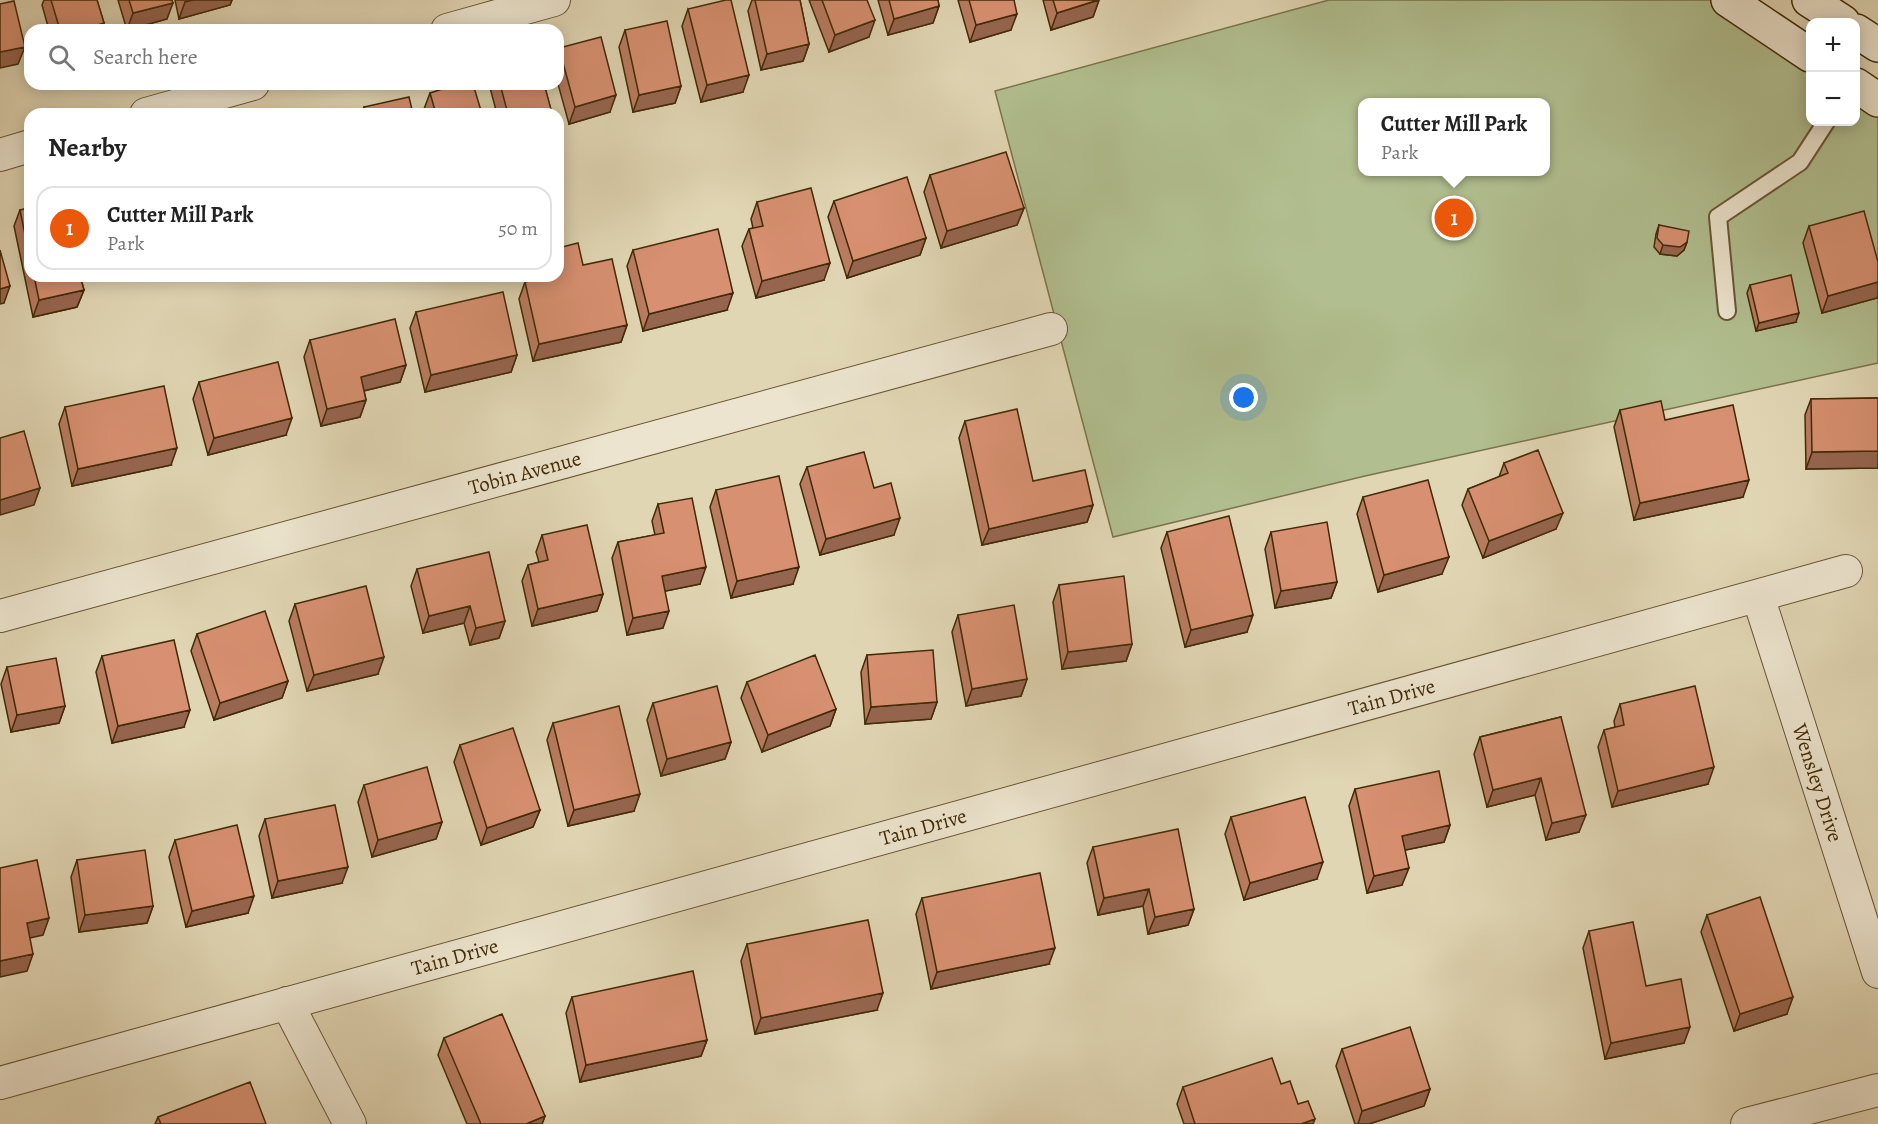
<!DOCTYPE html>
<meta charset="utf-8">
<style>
body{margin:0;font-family:Alegreya,serif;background:#f6f6f6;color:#222}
.controls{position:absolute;right:18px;top:18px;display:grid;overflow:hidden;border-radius:12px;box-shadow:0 3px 15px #0003}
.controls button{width:54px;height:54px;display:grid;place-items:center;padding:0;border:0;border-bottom:2px solid #e0e0e0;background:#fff;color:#222;font:30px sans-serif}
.you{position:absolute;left:1244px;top:398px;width:21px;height:21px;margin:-15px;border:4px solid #fff;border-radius:50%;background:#1a73e8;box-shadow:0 0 0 9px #1a73e833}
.badge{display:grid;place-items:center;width:39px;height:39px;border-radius:50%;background:#ea580c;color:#fff;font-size:20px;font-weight:700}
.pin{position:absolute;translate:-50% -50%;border:3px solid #fff;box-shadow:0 2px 6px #0006}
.popup{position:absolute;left:1358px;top:98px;width:192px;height:78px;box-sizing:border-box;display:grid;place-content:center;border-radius:12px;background:#fff;filter:drop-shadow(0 2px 4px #0005);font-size:20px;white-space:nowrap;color:#767676}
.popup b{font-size:22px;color:#222}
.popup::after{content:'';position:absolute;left:50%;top:100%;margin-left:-12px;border:12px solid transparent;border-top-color:#fff}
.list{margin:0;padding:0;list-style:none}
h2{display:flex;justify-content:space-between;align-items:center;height:78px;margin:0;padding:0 24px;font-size:26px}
h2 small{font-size:20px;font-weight:400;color:#767676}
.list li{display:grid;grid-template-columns:39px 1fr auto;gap:18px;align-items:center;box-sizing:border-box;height:84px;margin:0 12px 12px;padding:0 12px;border:2px solid #e0e0e0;border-radius:18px}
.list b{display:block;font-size:22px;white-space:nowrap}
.list p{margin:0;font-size:20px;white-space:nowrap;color:#767676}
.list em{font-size:20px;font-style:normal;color:#767676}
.icon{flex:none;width:33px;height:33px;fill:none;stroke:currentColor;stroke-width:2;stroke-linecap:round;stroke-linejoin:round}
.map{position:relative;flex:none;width:1878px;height:1124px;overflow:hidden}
.search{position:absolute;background:#fff;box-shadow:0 3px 15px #0003;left:24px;top:24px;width:540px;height:66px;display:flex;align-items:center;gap:15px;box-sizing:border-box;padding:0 21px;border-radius:18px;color:#767676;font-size:22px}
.panel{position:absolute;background:#fff;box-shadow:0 3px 15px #0003;left:24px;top:108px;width:540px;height:174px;border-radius:18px}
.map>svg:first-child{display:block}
.green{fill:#b1be8f;stroke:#7a744a;stroke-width:1.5;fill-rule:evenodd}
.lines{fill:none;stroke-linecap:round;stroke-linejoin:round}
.lane-casing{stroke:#6a5532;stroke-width:20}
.street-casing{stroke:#6a5532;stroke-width:34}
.secondary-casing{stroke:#422a06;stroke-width:36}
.lane{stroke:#ece4ce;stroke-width:16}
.street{stroke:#ece4ce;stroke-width:32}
.secondary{stroke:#ece4ce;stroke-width:33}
.wall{fill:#b97c61;stroke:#422a06;stroke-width:1.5}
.shaded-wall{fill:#96654f;stroke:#422a06;stroke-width:1.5}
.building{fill:#d79071;stroke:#422a06;stroke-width:1.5}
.labels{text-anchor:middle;stroke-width:4.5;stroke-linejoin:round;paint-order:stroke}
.street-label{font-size:21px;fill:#422a06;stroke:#ece4ce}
</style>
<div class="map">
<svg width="1878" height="1124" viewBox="0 0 1878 1124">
<rect width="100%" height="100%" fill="#e1d6b4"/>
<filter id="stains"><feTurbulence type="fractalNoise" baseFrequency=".00333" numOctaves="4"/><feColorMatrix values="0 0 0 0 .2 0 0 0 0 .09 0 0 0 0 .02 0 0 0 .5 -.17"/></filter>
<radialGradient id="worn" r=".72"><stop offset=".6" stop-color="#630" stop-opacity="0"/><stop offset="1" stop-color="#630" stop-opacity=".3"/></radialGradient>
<path class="green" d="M 1329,0 L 1728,0 L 1810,55 L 1810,122 L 1856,122 L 1856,85 L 1878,100 L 1878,363 L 1365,476 L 1113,537 L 995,91 ZM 1362,103 L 1546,103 L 1546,172 L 1362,172 Z"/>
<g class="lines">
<defs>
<path id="lane" d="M 1727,311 L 1718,217 L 1800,162 L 1826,122"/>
<g id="street">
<path d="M 447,30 L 554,0"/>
<path d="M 146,114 L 253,84"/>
<path d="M 0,155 L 30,146"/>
<path id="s1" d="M 1758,596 L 1878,972"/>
<path id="s2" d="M 0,616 L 1051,329"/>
<path d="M 287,1003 L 350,1124"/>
<path id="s3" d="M 0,1083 L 1846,571"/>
<path d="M 1747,1124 L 1878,1090"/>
</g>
<path id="secondary" d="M 1728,0 L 1810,55
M 1809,0 L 1843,22
M 1856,31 L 1878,45
M 1856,85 L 1878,100"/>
</defs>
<use href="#lane" class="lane-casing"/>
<use href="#street" class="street-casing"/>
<use href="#secondary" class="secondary-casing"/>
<use href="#lane" class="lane"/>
<use href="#street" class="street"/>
<use href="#secondary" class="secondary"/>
</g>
<path class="wall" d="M 44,0 L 97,0 L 104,23 L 101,30 L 49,30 L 42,5 Z
M 118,0 L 172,0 L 167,19 L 127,30 Z
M 175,0 L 232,0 L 230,5 L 179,19 Z
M 752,0 L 800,0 L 809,44 L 803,61 L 761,70 L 748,11 Z
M 809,0 L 867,0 L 869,37 L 829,52 Z
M 878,0 L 938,0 L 939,6 L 933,23 L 888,35 Z
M 958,0 L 1014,0 L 1011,30 L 970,42 Z
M 1043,0 L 1099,0 L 1093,17 L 1051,30 Z
M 688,9 L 743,92 L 701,102 L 682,26 Z
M 625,30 L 681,86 L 675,103 L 633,112 L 619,47 Z
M 559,48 L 610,112 L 569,124 L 558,84 L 558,51 Z
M 489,84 L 544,84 L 552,114 L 497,114 Z
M 430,93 L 482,114 L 425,114 L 424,109 Z
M 364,107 L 413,114 L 361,114 Z
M 930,175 L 1024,208 L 1017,225 L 941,248 L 924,192 Z
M 834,201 L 926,238 L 920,255 L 847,278 L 828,217 Z
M 757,202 L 824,280 L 756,298 L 742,246 L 749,229 L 753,228 L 751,219 Z
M 30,208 L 30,276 L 80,276 L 84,290 L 77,307 L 33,317 L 14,226 L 20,210 Z
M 1659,225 L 1687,242 L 1684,250 L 1677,256 L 1660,254 L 1654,247 L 1656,234 Z
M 1809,226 L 1877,298 L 1822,313 L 1803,243 Z
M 633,250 L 727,310 L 643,331 L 627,266 Z
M 583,265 L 627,325 L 621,342 L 533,361 L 519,299 L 525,282 L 542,278 L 542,276 L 558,276 Z
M 1750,285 L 1796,322 L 1756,331 L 1747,293 Z
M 416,312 L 517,355 L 511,372 L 425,392 L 410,328 Z
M 310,340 L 406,365 L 400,382 L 364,391 L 366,400 L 360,417 L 321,426 L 304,357 Z
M 199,382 L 286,435 L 208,455 L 193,399 Z
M 1878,398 L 1878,468 L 1806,469 L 1805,415 L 1811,399 Z
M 65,407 L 171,465 L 72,486 L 59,424 Z
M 1620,410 L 1665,420 L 1743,497 L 1634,520 L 1614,427 Z
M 965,421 L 1033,481 L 1093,505 L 1087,522 L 982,545 L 959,438 Z
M 1504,463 L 1556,529 L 1483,558 L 1462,505 L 1468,489 L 1499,477 Z
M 807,467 L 874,488 L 894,535 L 820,555 L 800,484 Z
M 716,490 L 793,584 L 731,598 L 710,507 Z
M 1363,497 L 1442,574 L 1378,592 L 1357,514 Z
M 658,504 L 700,584 L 665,591 L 663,628 L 627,635 L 612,558 L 618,542 L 655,535 L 652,521 Z
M 1167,532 L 1247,632 L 1185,647 L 1161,548 Z
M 1271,532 L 1337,582 L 1331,598 L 1275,608 L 1265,549 Z
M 542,535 L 603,594 L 597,611 L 532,626 L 522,581 L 528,565 L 539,562 L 536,552 Z
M 417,569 L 505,621 L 499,638 L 470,645 L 464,623 L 423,633 L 411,586 Z
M 1059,585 L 1132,644 L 1126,661 L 1062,669 L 1053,602 Z
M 295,604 L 378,674 L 307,691 L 289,621 Z
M 958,615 L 1027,679 L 1021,696 L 966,706 L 952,632 Z
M 197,634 L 288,681 L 282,698 L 214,720 L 191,651 Z
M 867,655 L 937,702 L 931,719 L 865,724 L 861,672 Z
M 102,656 L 184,727 L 112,743 L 96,672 Z
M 7,667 L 65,706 L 59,723 L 11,732 L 1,684 Z
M 747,682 L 836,709 L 830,726 L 762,752 L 741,698 Z
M 653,703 L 731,742 L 725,759 L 661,776 L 647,720 Z
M 1620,704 L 1708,784 L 1612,807 L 1598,747 L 1604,730 L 1615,727 L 1614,721 Z
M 1561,717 L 1579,832 L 1546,840 L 1535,795 L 1487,807 L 1474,754 L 1480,737 Z
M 553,723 L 634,811 L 568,826 L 547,740 Z
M 460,745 L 540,810 L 533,827 L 481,845 L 454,762 Z
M 364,785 L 442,822 L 436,839 L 372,857 L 358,802 Z
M 1355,789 L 1450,825 L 1444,842 L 1405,850 L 1402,885 L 1367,893 L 1349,806 Z
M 1231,817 L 1317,879 L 1244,900 L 1225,834 Z
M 265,819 L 342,883 L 272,898 L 259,836 Z
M 175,840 L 248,913 L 186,927 L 169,857 Z
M 1093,847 L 1194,909 L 1188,925 L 1148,934 L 1143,906 L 1098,915 L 1087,863 Z
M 77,860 L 153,906 L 147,923 L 79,932 L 71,877 Z
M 922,898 L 1049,964 L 931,989 L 916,914 Z
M 1707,915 L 1787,1014 L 1734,1031 L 1701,932 Z
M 1589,931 L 1646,986 L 1684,1043 L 1605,1059 L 1583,948 Z
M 747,944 L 877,1010 L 755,1034 L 741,961 Z
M 572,997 L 707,1040 L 701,1056 L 580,1082 L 566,1013 Z
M 444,1038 L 545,1116 L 542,1124 L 467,1124 L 438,1055 Z
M 1342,1049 L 1430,1089 L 1424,1106 L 1369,1124 L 1355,1124 L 1336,1066 Z
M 1281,1084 L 1313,1124 L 1184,1124 L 1177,1104 L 1183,1087 Z
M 158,1117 L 266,1124 L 155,1124 Z"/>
<path class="shaded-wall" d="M 193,0 L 232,0 L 230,5 L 179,19 L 185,2 Z
M 1099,0 L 1093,17 L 1051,30 L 1057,13 Z
M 173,3 L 167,19 L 127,30 L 133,13 Z
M 939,6 L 933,23 L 888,35 L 894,19 Z
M 1017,14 L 1011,30 L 970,42 L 976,25 Z
M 875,20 L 869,37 L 829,52 L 835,35 Z
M 104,23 L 101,30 L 82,30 Z
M 809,44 L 803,61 L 761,70 L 767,54 Z
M 25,47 L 18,64 L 0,68 L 0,52 Z
M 749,75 L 743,92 L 701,102 L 707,85 Z
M 681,86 L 675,103 L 633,112 L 639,95 Z
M 616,95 L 610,112 L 569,124 L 575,107 Z
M 1024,208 L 1017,225 L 941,248 L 947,231 Z
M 926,238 L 920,255 L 847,278 L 853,261 Z
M 1687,242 L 1684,250 L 1677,256 L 1660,254 L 1663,245 Z
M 830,263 L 824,280 L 756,298 L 762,281 Z
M 1878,282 L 1878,295 L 1877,298 L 1822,313 L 1828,296 Z
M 10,286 L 4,303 L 0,304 L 0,289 Z
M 84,290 L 77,307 L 33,317 L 39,300 Z
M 733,293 L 727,310 L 643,331 L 649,314 Z
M 1799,313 L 1796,322 L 1756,331 L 1759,323 Z
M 627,325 L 621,342 L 533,361 L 539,344 Z
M 517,355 L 511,372 L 425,392 L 431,375 Z
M 406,365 L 400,382 L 355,393 L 361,377 Z
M 366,400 L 360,417 L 321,426 L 327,409 Z
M 292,418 L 286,435 L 208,455 L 214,438 Z
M 177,448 L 171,465 L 72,486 L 78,469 Z
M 1878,451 L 1878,468 L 1806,469 L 1812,452 Z
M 1749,480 L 1743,497 L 1634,520 L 1640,503 Z
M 40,488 L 34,505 L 0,515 L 0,500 Z
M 1093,505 L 1087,522 L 982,545 L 989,529 Z
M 1563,513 L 1556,529 L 1483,558 L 1489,541 Z
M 900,518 L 894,535 L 820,555 L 826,539 Z
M 1449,557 L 1442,574 L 1378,592 L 1384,575 Z
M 706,567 L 700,584 L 656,593 L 662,576 Z
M 799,567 L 793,584 L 731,598 L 737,581 Z
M 1337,582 L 1331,598 L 1275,608 L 1281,591 Z
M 603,594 L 597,611 L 532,626 L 538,609 Z
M 470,606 L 464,623 L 423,633 L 429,616 Z
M 669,611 L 663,628 L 627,635 L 633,618 Z
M 1253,615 L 1247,632 L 1185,647 L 1191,630 Z
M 505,621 L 499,638 L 470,645 L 476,628 Z
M 1132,644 L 1126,661 L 1062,669 L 1068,652 Z
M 384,657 L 378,674 L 307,691 L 314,675 Z
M 1027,679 L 1021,696 L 966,706 L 972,689 Z
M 288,681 L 282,698 L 214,720 L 220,703 Z
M 937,702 L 931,719 L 865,724 L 871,707 Z
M 65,706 L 59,723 L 11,732 L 17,715 Z
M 836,709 L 830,726 L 762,752 L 768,735 Z
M 190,710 L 184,727 L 112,743 L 118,726 Z
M 731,742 L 725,759 L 661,776 L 667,759 Z
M 1714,767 L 1708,784 L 1612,807 L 1618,791 Z
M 1541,778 L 1535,795 L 1487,807 L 1493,790 Z
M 640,794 L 634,811 L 568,826 L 574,810 Z
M 540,810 L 533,827 L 481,845 L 487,828 Z
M 1586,815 L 1579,832 L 1546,840 L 1552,823 Z
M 442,822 L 436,839 L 372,857 L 378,840 Z
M 1450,825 L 1444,842 L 1396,852 L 1402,836 Z
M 1323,862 L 1317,879 L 1244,900 L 1250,883 Z
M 348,867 L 342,883 L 272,898 L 278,881 Z
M 1409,868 L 1402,885 L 1367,893 L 1374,876 Z
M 1149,889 L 1143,906 L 1098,915 L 1104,898 Z
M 254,896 L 248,913 L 186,927 L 192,911 Z
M 153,906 L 147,923 L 79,932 L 85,915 Z
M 1194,909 L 1188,925 L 1148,934 L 1155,917 Z
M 49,918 L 43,935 L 21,940 L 27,923 Z
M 1055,948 L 1049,964 L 931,989 L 937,972 Z
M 33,954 L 27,971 L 0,977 L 0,961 Z
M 883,993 L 877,1010 L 755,1034 L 761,1018 Z
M 1793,997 L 1787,1014 L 1734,1031 L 1740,1014 Z
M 1690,1027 L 1684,1043 L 1605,1059 L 1611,1043 Z
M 707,1040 L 701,1056 L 580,1082 L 586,1065 Z
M 1430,1089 L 1424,1106 L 1369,1124 L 1358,1124 L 1362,1111 Z
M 545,1116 L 542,1124 L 526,1124 Z
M 1315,1119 L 1313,1124 L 1301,1124 Z"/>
<path class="building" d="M 51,0 L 97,0 L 104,23 L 82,30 L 60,30 Z
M 129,0 L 172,0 L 173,3 L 133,13 Z
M 726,0 L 731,0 L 749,75 L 707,85 L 688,9 Z
M 755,0 L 800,0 L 809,44 L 767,54 Z
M 822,0 L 867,0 L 875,20 L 835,35 Z
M 889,0 L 938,0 L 939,6 L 894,19 Z
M 969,0 L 1014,0 L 1017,14 L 976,25 Z
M 1053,0 L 1098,0 L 1057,13 Z
M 14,1 L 25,47 L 0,52 L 0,4 Z
M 667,21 L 681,86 L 639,95 L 625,30 Z
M 601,37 L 616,95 L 575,107 L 559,48 Z
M 458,84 L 473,84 L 482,114 L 436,114 L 430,93 Z
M 500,84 L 544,84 L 552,113 L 508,114 Z
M 409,97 L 413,114 L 366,114 L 364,107 Z
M 1006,152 L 1024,208 L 947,231 L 930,175 Z
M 907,177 L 926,238 L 853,261 L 834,201 Z
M 811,188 L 830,263 L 762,281 L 749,229 L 763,226 L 757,202 Z
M 30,208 L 30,259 L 20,210 Z
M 1864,211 L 1878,262 L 1878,282 L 1828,296 L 1809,226 Z
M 1659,225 L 1689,231 L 1687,242 L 1680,247 L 1663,245 L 1657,238 Z
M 718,229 L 733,293 L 649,314 L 633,250 Z
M 578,243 L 583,265 L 612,259 L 627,325 L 539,344 L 525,282 L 550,276 L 558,276 L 558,248 Z
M 0,250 L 10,286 L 0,289 Z
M 1791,275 L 1799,313 L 1759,323 L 1750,285 Z
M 34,276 L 80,276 L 84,290 L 39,300 Z
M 503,292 L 517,355 L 431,375 L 416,312 Z
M 395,319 L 406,365 L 361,377 L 366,400 L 327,409 L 310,340 Z
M 278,362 L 292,418 L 214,438 L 199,382 Z
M 164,386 L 177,448 L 78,469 L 65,407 Z
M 1878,398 L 1878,451 L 1812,452 L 1811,399 Z
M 1661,401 L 1665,420 L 1733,405 L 1749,480 L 1640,503 L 1620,410 Z
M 1017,409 L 1033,481 L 1085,470 L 1093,505 L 989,529 L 965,421 Z
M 24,431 L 40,488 L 0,500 L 0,438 Z
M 1538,450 L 1563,513 L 1489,541 L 1468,489 L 1508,473 L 1504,463 Z
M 864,452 L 874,488 L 891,483 L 900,518 L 826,539 L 807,467 Z
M 779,476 L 799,567 L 737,581 L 716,490 Z
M 1428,480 L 1449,557 L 1384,575 L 1363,497 Z
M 692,498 L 706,567 L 662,576 L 669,611 L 633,618 L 618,542 L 664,533 L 658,504 Z
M 1229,516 L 1253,615 L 1191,630 L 1167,532 Z
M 1327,522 L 1337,582 L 1281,591 L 1271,532 Z
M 587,525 L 603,594 L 538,609 L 528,565 L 548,560 L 542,535 Z
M 489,552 L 505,621 L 476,628 L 470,606 L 429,616 L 417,569 Z
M 1124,576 L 1132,644 L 1068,652 L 1059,585 Z
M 366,586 L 384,657 L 314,675 L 295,604 Z
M 1014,605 L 1027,679 L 972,689 L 958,615 Z
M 265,611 L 288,681 L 220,703 L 197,634 Z
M 174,640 L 190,710 L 118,726 L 102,656 Z
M 933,650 L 937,702 L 871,707 L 867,655 Z
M 815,655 L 836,709 L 768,735 L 747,682 Z
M 56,658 L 65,706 L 17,715 L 7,667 Z
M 717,686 L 731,742 L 667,759 L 653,703 Z
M 1695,686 L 1714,767 L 1618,791 L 1604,730 L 1624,725 L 1620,704 Z
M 619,706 L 640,794 L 574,810 L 553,723 Z
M 1561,717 L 1586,815 L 1552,823 L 1541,778 L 1493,790 L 1480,737 Z
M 513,728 L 540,810 L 487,828 L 460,745 Z
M 427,767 L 442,822 L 378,840 L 364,785 Z
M 1439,771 L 1450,825 L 1402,836 L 1409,868 L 1374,876 L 1355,789 Z
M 1305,797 L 1323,862 L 1250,883 L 1231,817 Z
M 335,805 L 348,867 L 278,881 L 265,819 Z
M 237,825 L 254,896 L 192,911 L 175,840 Z
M 1178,829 L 1194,909 L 1155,917 L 1149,889 L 1104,898 L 1093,847 Z
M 145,850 L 153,906 L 85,915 L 77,860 Z
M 37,860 L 49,918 L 27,923 L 33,954 L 0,961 L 0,868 Z
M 1040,873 L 1055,948 L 937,972 L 922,898 Z
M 1760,897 L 1793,997 L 1740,1014 L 1707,915 Z
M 868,920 L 883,993 L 761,1018 L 747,944 Z
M 1633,922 L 1646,986 L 1681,979 L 1690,1027 L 1611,1043 L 1589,931 Z
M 693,971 L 707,1040 L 586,1065 L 572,997 Z
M 502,1014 L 545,1116 L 526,1124 L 481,1124 L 444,1038 Z
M 1410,1027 L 1430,1089 L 1362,1111 L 1342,1049 Z
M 1272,1058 L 1281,1084 L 1290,1081 L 1298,1104 L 1308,1101 L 1315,1119 L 1301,1124 L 1195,1124 L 1183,1087 Z
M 250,1082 L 266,1124 L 161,1124 L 158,1117 Z"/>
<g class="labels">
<g class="street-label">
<text dy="7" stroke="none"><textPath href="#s2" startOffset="544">Tobin Avenue</textPath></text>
<text dy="7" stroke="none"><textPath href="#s3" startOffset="1444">Tain Drive</textPath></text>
<text dy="7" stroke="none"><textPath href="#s1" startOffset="196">Wensley Drive</textPath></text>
<text dy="7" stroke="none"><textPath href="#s3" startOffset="958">Tain Drive</textPath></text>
<text dy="7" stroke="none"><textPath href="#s3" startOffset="472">Tain Drive</textPath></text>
</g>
</g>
<rect width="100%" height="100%" filter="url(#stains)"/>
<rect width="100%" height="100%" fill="url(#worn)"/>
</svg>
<div class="controls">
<button>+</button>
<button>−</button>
</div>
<div class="you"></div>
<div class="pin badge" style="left:1454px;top:218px">1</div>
<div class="popup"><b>Cutter Mill Park</b>Park</div>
<div class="search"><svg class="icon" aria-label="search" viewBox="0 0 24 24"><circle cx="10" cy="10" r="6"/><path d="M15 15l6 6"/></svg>Search here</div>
<section class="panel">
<h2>Nearby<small></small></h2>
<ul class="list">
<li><span class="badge">1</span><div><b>Cutter Mill Park</b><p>Park</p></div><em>50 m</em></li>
</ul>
</section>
</div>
